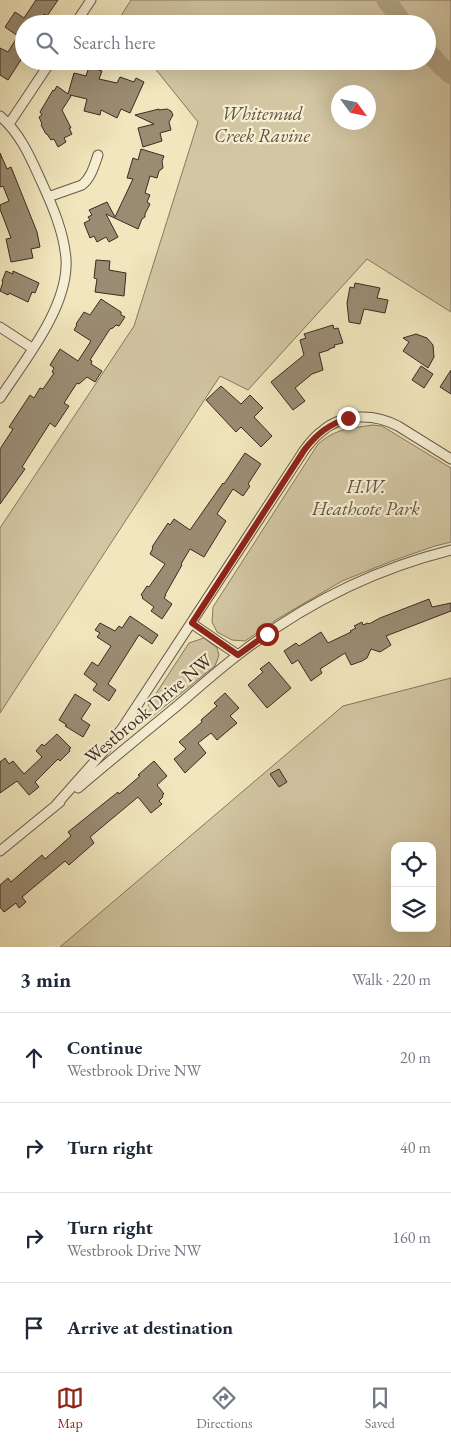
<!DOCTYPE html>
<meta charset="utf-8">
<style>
body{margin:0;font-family:"EB Garamond",serif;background:#f2f2f3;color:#1f2937}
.controls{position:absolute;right:15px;bottom:15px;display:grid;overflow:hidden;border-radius:10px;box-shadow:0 5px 20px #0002}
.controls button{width:45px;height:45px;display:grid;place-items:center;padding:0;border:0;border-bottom:1px solid #e0e1e3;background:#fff;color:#1f2937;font:25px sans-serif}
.compass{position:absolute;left:331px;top:85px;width:45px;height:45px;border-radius:50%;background:#fff;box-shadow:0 5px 20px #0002;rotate:123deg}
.stop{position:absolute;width:15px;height:15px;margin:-11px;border:4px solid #8f2418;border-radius:50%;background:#fff}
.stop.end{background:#8f2418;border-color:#fff;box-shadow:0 1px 5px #0008}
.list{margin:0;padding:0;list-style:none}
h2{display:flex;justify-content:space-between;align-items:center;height:65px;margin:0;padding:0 20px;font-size:21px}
h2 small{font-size:16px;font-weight:400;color:#747a83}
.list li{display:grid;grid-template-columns:32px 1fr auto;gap:15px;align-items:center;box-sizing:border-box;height:90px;padding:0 20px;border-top:1px solid #e0e1e3}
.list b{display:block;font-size:19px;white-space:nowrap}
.list p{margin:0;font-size:16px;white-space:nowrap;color:#747a83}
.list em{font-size:16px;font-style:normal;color:#747a83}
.icon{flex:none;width:28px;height:28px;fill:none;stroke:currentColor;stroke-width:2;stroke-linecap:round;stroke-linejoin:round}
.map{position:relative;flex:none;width:451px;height:947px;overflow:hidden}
.search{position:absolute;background:#fff;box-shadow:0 5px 20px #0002;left:15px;right:15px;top:15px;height:55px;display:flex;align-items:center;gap:12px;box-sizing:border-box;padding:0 18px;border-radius:28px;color:#747a83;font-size:19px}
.sheet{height:425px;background:#fff}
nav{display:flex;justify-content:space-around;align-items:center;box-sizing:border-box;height:70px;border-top:1px solid #e0e1e3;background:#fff;font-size:14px;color:#747a83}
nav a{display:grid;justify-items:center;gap:2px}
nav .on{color:#8f2418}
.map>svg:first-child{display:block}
.green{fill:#d2c6a3;stroke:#867862;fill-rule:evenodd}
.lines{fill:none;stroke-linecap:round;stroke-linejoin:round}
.river{stroke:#b3a688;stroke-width:19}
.building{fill:#9a8c73;stroke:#3b2b22}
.street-casing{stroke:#685a49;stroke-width:11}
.street{stroke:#f6efd4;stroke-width:9}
.route{stroke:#8f2418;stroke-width:6}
.labels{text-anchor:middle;stroke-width:4.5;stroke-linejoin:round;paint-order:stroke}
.park-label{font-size:19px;font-style:italic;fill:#615242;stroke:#f6efd4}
.street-label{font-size:19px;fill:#3b2b22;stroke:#f6efd4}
</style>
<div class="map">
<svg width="451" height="947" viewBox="0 0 451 947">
<rect width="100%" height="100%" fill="#f1e6bd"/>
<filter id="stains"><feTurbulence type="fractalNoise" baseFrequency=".004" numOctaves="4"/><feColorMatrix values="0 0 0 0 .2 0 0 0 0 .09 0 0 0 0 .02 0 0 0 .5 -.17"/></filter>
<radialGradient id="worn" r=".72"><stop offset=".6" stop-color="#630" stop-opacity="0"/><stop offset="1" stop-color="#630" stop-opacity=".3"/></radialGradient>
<path class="green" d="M 131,0 L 451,0 L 451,312 L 367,259 L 248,390 L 220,376 L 0,713 L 0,528 L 134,326 L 198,122 L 149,61 L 427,61 L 427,24 L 118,24 L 117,22 ZM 338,92 L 368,92 L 368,122 L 338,122 Z
M 372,425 L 382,426 L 451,468 L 451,542 L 435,546 L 392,561 L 342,581 L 279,618 L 245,641 L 232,640 L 217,632 L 212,622 L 213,607 L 318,444 C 337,428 349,429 372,425 Z
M 204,638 L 217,648 L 219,655 L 215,666 L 149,719 L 144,717 L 144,712 L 189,643 Z
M 451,678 L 451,947 L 60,947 L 343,706 ZM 395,846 L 432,846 L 432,928 L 395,928 Z"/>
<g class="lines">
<path class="river" d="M 386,0 L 404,24
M 427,51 L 442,67 L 451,75"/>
</g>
<path class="building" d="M 36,0 L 58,0 L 47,16 L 44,14 L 38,24 L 24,24 L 24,55 L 8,80 L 0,75 L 0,48 L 8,52 L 18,36 L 5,27 L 15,12 L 24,18 Z
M 89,67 L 102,71 L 99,79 L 117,83 L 120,77 L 134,82 L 136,78 L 144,82 L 130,113 L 121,109 L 117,118 L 101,110 L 100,115 L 84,111 L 87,99 L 70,95 L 71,96 L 62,110 L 71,128 L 69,128 L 72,134 L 64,138 L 66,142 L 58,147 L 54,139 L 51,140 L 47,134 L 46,134 L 41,125 L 42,124 L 39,117 L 42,115 L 40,112 L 53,90 L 54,91 L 57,86 L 68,94 L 74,73 L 86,76 Z
M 159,109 L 159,110 L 167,109 L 171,111 L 173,115 L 169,122 L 171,130 L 160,133 L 162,141 L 143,147 L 138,128 L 154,124 L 135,115 Z
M 141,149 L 164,156 L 162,161 L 163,168 L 159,171 L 157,178 L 150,176 L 145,193 L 150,195 L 147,202 L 150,204 L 145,214 L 145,217 L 142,219 L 138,229 L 106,214 L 118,237 L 109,242 L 106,237 L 97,242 L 94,236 L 90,238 L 84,223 L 90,220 L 88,217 L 92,215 L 89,210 L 107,202 L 115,217 L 133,179 L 127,178 L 133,158 L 138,160 Z
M 0,153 L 7,169 L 11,167 L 37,232 L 40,247 L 31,249 L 33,258 L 11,262 L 6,239 L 11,238 L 0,209 L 0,205 L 9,201 L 3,186 L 0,187 Z
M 96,260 L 110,261 L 109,270 L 126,273 L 124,296 L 95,292 L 97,279 L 94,278 Z
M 6,271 L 13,274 L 13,271 L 39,283 L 35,293 L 32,292 L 28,302 L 9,293 L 8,295 L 0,291 L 3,282 L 2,281 Z
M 355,283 L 380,288 L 377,298 L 388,300 L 385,313 L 364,309 L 360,324 L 349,322 L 347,303 L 350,287 L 354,288 Z
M 101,299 L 121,312 L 121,315 L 125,317 L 119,326 L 116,325 L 113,328 L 110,329 L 90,360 L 92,361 L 91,364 L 102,371 L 95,382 L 87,377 L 79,384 L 77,383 L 64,403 L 69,406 L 55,427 L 50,423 L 22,467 L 25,469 L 0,504 L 0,449 L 13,429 L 9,427 L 30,395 L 34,398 L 40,388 L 43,389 L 54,373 L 52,372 L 54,368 L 50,365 L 60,349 L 78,361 L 91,341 L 74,330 L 77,325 L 76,324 L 84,312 L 90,315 Z
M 333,325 L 334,329 L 338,328 L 343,343 L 334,345 L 335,347 L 329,349 L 329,350 L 319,353 L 323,370 L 312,374 L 295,388 L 305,401 L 293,410 L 271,382 L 304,355 L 300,340 L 306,338 L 304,334 Z
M 416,334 L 427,338 L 433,345 L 434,357 L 428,368 L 403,351 L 409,342 L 403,338 Z
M 421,366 L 433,374 L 424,388 L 412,380 Z
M 451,370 L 451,394 L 440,387 Z
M 221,386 L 241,404 L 250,395 L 263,408 L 254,417 L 272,436 L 261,447 L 241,427 L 236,432 L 206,400 Z
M 245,453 L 261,464 L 248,484 L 250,486 L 243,496 L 233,489 L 217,514 L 226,521 L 204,557 L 190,549 L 181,564 L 182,565 L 165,595 L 166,595 L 164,598 L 172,604 L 162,619 L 151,611 L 154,607 L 142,598 L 143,597 L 141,595 L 147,586 L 149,587 L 165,564 L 150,554 L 153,548 L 152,547 L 168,523 L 170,525 L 174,519 L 190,530 L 223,483 L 224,484 Z
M 429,599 L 432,607 L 451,603 L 451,611 L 386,636 L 391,645 L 380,652 L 371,649 L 367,658 L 362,661 L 351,665 L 345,653 L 320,669 L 322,673 L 311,681 L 298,660 L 292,664 L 284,651 L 296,643 L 299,646 L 321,632 L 328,643 L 351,632 L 350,631 L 356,628 L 354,626 L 362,622 L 363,625 L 368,623 L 369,624 L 380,618 Z
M 130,616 L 158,635 L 152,644 L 139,635 L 108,684 L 116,690 L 109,701 L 93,690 L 97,684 L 84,674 L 92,662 L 98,666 L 111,646 L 97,637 L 100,633 L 95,630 L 100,623 L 115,631 L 119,626 L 122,628 Z
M 269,662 L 291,688 L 267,708 L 248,685 L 263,672 L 260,669 Z
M 225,693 L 239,708 L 230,716 L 237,723 L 217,740 L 211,733 L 198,743 L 206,753 L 185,773 L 174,759 L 186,749 L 179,742 L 202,722 L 201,720 L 217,706 L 214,703 Z
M 75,694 L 91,704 L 81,719 L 90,725 L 83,737 L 65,726 L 67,725 L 59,720 Z
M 57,734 L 71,748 L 69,749 L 70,751 L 60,761 L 58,759 L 35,782 L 39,787 L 29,795 L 17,781 L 0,793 L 0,762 L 5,758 L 9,764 L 13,761 L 24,774 L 42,757 L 36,751 L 42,744 L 44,746 Z
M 154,761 L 167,776 L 157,785 L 164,794 L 162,795 L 163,797 L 159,801 L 162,804 L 151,813 L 138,797 L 90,837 L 94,843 L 69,865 L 65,861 L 22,897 L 26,902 L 19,908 L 16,903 L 4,912 L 0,907 L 0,885 L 8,878 L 11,882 L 42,855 L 45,859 L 71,836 L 68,832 L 118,792 L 119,794 L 140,776 L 138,775 Z
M 279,769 L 287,782 L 279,787 L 270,774 Z"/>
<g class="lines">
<defs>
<path id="street" d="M 75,24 L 91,0
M 0,116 C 21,134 31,159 42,183 C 53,207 64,233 66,259 C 69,306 25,360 0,398
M 9,124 L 51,61
M 48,197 L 82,185 C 91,178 94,166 98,155
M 0,327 L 32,348
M 191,623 L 238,655
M 78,788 C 111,760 144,733 177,706 C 197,689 217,671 238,655 C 301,606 374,569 451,550
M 56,805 L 110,744 L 123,727 L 305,449 C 310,443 314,437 321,432 C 342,413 374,413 398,426 L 451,459
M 0,851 L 60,802"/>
</defs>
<use href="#street" class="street-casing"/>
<use href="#street" class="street"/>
</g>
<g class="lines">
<path class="route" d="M 267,634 L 238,655 L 192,623 L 305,449 C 318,433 328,425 348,418"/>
</g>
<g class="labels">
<g class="park-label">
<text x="262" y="120">Whitemud<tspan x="262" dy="22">Creek Ravine</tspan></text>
<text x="366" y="493">H.W.<tspan x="366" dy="22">Heathcote Park</tspan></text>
</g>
<g class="street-label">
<text transform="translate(148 708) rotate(-40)" y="7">Westbrook Drive NW</text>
</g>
</g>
<rect width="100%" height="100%" filter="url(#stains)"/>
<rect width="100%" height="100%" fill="url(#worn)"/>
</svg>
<div class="controls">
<button><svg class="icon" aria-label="locate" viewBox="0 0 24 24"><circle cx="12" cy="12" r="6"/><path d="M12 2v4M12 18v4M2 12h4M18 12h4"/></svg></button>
<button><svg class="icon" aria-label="layers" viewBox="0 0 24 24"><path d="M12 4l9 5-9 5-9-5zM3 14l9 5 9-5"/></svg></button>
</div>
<svg class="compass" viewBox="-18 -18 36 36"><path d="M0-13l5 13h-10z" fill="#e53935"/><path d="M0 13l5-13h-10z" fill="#747a83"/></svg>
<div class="stop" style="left:267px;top:634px"></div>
<div class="stop end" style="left:348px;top:418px"></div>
<div class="search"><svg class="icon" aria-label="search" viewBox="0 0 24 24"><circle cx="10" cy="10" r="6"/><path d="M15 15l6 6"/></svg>Search here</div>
</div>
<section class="sheet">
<h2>3 min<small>Walk · 220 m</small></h2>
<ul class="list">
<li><svg class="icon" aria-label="ahead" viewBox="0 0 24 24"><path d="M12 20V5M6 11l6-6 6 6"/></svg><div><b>Continue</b><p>Westbrook Drive NW</p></div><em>20 m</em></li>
<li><svg class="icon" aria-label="right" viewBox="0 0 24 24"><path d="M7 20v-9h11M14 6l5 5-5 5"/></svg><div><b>Turn right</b></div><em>40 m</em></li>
<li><svg class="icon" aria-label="right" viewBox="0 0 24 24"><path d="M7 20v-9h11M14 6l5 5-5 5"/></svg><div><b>Turn right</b><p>Westbrook Drive NW</p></div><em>160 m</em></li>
<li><svg class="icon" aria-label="arrive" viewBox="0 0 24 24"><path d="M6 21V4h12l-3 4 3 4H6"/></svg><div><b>Arrive at destination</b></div></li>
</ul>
</section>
<nav>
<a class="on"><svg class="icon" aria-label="map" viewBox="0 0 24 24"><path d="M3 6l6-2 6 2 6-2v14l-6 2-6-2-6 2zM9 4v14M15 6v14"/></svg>Map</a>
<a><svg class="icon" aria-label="directions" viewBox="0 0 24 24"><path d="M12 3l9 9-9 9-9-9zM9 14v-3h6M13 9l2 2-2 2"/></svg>Directions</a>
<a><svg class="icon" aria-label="saved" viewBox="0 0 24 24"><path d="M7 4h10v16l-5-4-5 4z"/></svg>Saved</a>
</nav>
